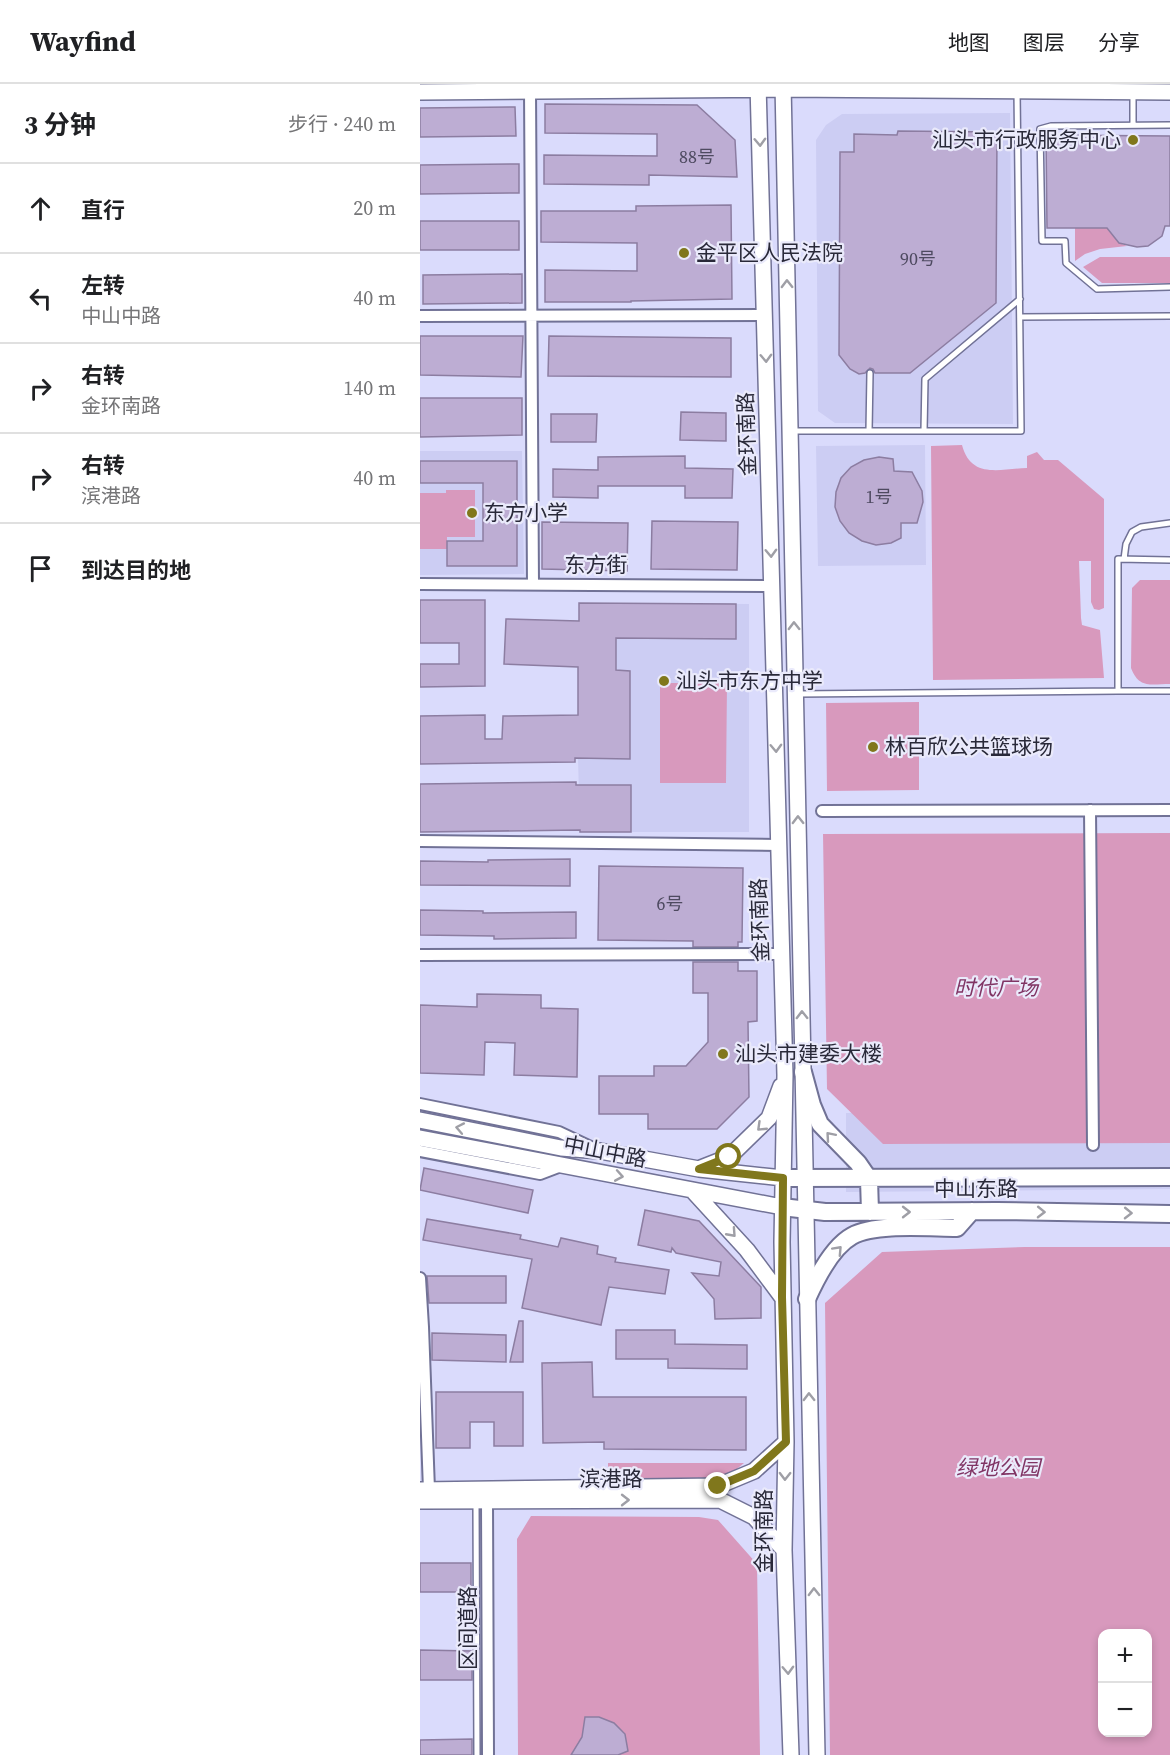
<!DOCTYPE html>
<html lang="zh">
<meta charset="utf-8">
<style>
body{margin:0;font-family:"Source Serif 4","Noto Sans SC",serif;background:#f2f2f2;color:#202124}
.controls{position:absolute;right:18px;bottom:18px;display:grid;overflow:hidden;border-radius:12px;box-shadow:0 3px 9px #0003}
.controls button{width:54px;height:54px;display:grid;place-items:center;padding:0;border:0;border-bottom:2px solid #e0e0e0;background:#fff;color:#202124;font:30px sans-serif}
.stop{position:absolute;width:18px;height:18px;margin:-14px;border:4px solid #80771c;border-radius:50%;background:#fff}
.stop.end{background:#80771c;border-color:#fff;box-shadow:0 2px 6px #0008}
.list{margin:0;padding:0;list-style:none}
h2{display:flex;justify-content:space-between;align-items:center;height:78px;margin:0;padding:0 24px;font-size:26px}
h2 small{font-size:20px;font-weight:400;color:#757577}
.list li{display:grid;grid-template-columns:39px 1fr auto;gap:18px;align-items:center;box-sizing:border-box;height:90px;padding:0 24px;border-top:2px solid #e0e0e0}
.list b{display:block;font-size:22px;white-space:nowrap}
.list p{margin:0;font-size:20px;white-space:nowrap;color:#757577}
.list em{font-size:20px;font-style:normal;color:#757577}
.icon{flex:none;width:33px;height:33px;fill:none;stroke:currentColor;stroke-width:2;stroke-linecap:round;stroke-linejoin:round}
.map{position:relative;flex:none;width:750px;height:1671px;overflow:hidden}
header{display:flex;align-items:center;gap:36px;box-sizing:border-box;height:84px;padding:0 30px;background:#fff;border-bottom:2px solid #e0e0e0}
header strong{font-size:28px}
nav{display:flex;gap:33px;margin-inline-start:auto;font-size:21px}
main{display:flex}
aside{flex:1;background:#fff}
.map>svg:first-child{display:block}
.built{fill:#cccdf3}
.green{fill:#d899bd;fill-rule:evenodd}
.building{fill:#bdadd3;stroke:#8c7da1;stroke-width:1.5}
.lines{fill:none;stroke-linecap:round;stroke-linejoin:round}
.lane-casing{stroke:#717296;stroke-width:8}
.street-casing{stroke:#717296;stroke-width:14}
.secondary-casing{stroke:#717296;stroke-width:18}
.primary-casing{stroke:#717296;stroke-width:20}
.lane{stroke:#fff;stroke-width:5}
.street{stroke:#fff;stroke-width:10}
.secondary{stroke:#fff;stroke-width:15}
.primary{stroke:#fff;stroke-width:16}
.oneway{stroke:#9f9fa6}
.route{stroke:#80771c;stroke-width:8}
.poi-dot{fill:#80771c;stroke:#eaeafb;stroke-width:2}
.labels{text-anchor:middle;stroke-width:4.5;stroke-linejoin:round;paint-order:stroke}
.number-label{font-size:18px;fill:#4e4a60}
.poi-label{font-size:21px;fill:#292939;stroke:#eaeafb;text-anchor:start}
.street-label{font-size:21px;fill:#292939;stroke:#eaeafb}
.park-label{font-size:21px;font-style:italic;fill:#803464;stroke:#eaeafb}
</style>
<header>
<strong>Wayfind</strong>
<nav><a>地图</a><a>图层</a><a>分享</a></nav>
</header>
<main>
<aside>
<h2>3 分钟<small>步行 · 240 m</small></h2>
<ul class="list">
<li><svg class="icon" aria-label="ahead" viewBox="0 0 24 24"><path d="M12 20V5M6 11l6-6 6 6"/></svg><div><b>直行</b></div><em>20 m</em></li>
<li><svg class="icon" aria-label="left" viewBox="0 0 24 24"><path d="M17 20v-9H6M10 6l-5 5 5 5"/></svg><div><b>左转</b><p>中山中路</p></div><em>40 m</em></li>
<li><svg class="icon" aria-label="right" viewBox="0 0 24 24"><path d="M7 20v-9h11M14 6l5 5-5 5"/></svg><div><b>右转</b><p>金环南路</p></div><em>140 m</em></li>
<li><svg class="icon" aria-label="right" viewBox="0 0 24 24"><path d="M7 20v-9h11M14 6l5 5-5 5"/></svg><div><b>右转</b><p>滨港路</p></div><em>40 m</em></li>
<li><svg class="icon" aria-label="arrive" viewBox="0 0 24 24"><path d="M6 21V4h12l-3 4 3 4H6"/></svg><div><b>到达目的地</b></div></li>
</ul>
</aside>
<div class="map">
<svg width="750" height="1671" viewBox="0 0 750 1671">
<rect width="100%" height="100%" fill="#dadbfc"/>
<path class="built" d="M 590,29 L 593,340 L 415,339 L 398,327 L 396,56 L 406,41 L 422,30 Z
M 505,361 L 506,481 L 398,482 L 396,362 Z
M 0,367 L 102,367 L 104,490 L 0,491 Z
M 159,519 L 329,520 L 329,748 L 160,748 L 158,674 Z
M 750,1025 L 750,1105 L 426,1108 L 426,1029 Z"/>
<path class="green" d="M 655,144 L 687,144 L 699,159 L 707,162 L 680,165 L 665,170 L 655,177 Z
M 680,173 L 750,173 L 750,199 L 682,199 L 663,183 Z
M 542,361 C 551,395 579,385 607,384 L 607,372 L 617,368 L 624,376 L 638,376 L 684,415 L 684,524 L 679,526 L 674,525 L 671,518 L 671,477 L 659,477 L 661,534 L 662,541 L 680,546 L 684,594 L 513,596 L 511,362 Z
M 26,406 L 55,406 L 55,453 L 27,453 L 27,465 L 0,465 L 0,409 L 26,409 Z
M 720,496 L 750,496 L 750,600 C 731,600 719,605 711,584 L 712,504 Z
M 240,599 L 307,599 L 306,699 L 240,699 Z
M 499,618 L 499,706 L 407,707 L 406,619 Z
M 750,749 L 750,1059 L 463,1060 L 407,1005 L 403,750 Z
M 605,1163 L 750,1163 L 750,1671 L 410,1671 L 405,1219 L 462,1168 ZM 682,1550 L 728,1550 L 728,1648 L 682,1648 Z
M 188,1379 L 324,1379 L 307,1393 L 295,1398 L 188,1398 Z
M 111,1432 L 279,1433 L 298,1436 L 337,1480 L 340,1671 L 98,1671 L 97,1455 Z"/>
<path class="building" d="M 125,20 L 277,21 L 315,56 L 317,93 L 229,91 L 229,101 L 124,100 L 124,71 L 237,72 L 237,50 L 125,49 Z
M 95,23 L 96,52 L 0,53 L 0,24 Z
M 478,47 L 577,48 L 576,219 L 490,289 L 455,289 L 453,285 L 450,284 L 445,289 L 439,290 L 430,285 L 419,271 L 420,68 L 434,68 L 434,50 L 477,51 Z
M 626,51 L 750,52 L 750,142 L 745,142 L 742,152 L 728,162 L 717,163 L 699,159 L 687,144 L 627,144 Z
M 99,80 L 99,109 L 0,110 L 0,81 Z
M 311,121 L 312,215 L 211,217 L 211,218 L 125,218 L 125,186 L 217,187 L 217,159 L 121,158 L 121,127 L 216,127 L 216,122 Z
M 0,137 L 99,137 L 99,166 L 0,166 Z
M 102,190 L 102,219 L 3,220 L 3,191 Z
M 0,252 L 103,252 L 101,293 L 0,291 Z
M 129,252 L 311,254 L 311,293 L 128,292 Z
M 0,314 L 102,314 L 102,351 L 0,353 Z
M 261,328 L 306,329 L 306,357 L 260,356 Z
M 131,330 L 177,330 L 176,358 L 131,358 Z
M 265,372 L 265,384 L 313,385 L 312,414 L 265,414 L 265,402 L 178,402 L 178,414 L 133,413 L 133,385 L 178,386 L 178,373 Z
M 459,373 L 473,375 L 474,387 L 492,388 L 502,407 L 503,418 L 497,439 L 481,439 L 481,454 L 471,459 L 456,461 L 442,457 L 429,449 L 420,437 L 415,423 L 416,408 L 421,394 L 431,383 L 444,376 Z
M 0,377 L 97,377 L 97,482 L 27,482 L 27,457 L 63,457 L 63,399 L 0,399 Z
M 232,437 L 318,438 L 317,486 L 231,485 Z
M 122,438 L 208,439 L 207,487 L 122,485 Z
M 0,516 L 65,516 L 65,602 L 0,603 L 0,580 L 39,580 L 39,559 L 0,559 Z
M 159,519 L 316,520 L 316,555 L 196,554 L 196,586 L 210,587 L 210,675 L 155,674 L 155,678 L 0,680 L 0,632 L 65,631 L 65,655 L 82,655 L 83,632 L 158,631 L 158,583 L 84,580 L 86,535 L 159,537 Z
M 156,698 L 156,701 L 211,701 L 211,748 L 160,748 L 160,746 L 0,748 L 0,700 Z
M 150,775 L 150,802 L 0,801 L 0,777 L 68,778 L 68,776 Z
M 179,782 L 323,784 L 322,858 L 318,858 L 318,863 L 273,863 L 273,857 L 178,856 Z
M 0,826 L 63,827 L 63,829 L 156,828 L 156,854 L 74,855 L 74,852 L 0,851 Z
M 273,878 L 318,878 L 318,887 L 337,887 L 337,937 L 328,938 L 329,1013 L 297,1045 L 228,1045 L 228,1030 L 179,1030 L 179,992 L 234,992 L 234,982 L 266,982 L 288,958 L 288,909 L 273,909 Z
M 57,910 L 121,911 L 121,924 L 158,925 L 157,993 L 94,991 L 95,959 L 65,958 L 64,991 L 0,989 L 0,921 L 57,923 Z
M 4,1084 L 113,1106 L 108,1129 L 0,1106 Z
M 225,1126 L 279,1137 L 341,1203 L 341,1234 L 295,1235 L 294,1215 L 272,1189 L 299,1192 L 301,1178 L 256,1169 L 252,1164 L 251,1168 L 218,1161 Z
M 7,1135 L 101,1151 L 100,1155 L 138,1163 L 141,1154 L 178,1162 L 177,1170 L 196,1174 L 195,1178 L 249,1186 L 245,1210 L 189,1203 L 181,1241 L 102,1224 L 112,1175 L 3,1156 Z
M 7,1192 L 86,1192 L 86,1219 L 9,1219 Z
M 99,1237 L 103,1237 L 103,1278 L 90,1278 Z
M 196,1246 L 255,1246 L 255,1260 L 327,1261 L 327,1285 L 248,1284 L 248,1275 L 196,1275 Z
M 12,1249 L 86,1251 L 86,1278 L 12,1276 Z
M 172,1278 L 173,1313 L 326,1313 L 326,1366 L 184,1365 L 184,1358 L 123,1359 L 122,1279 Z
M 16,1308 L 103,1308 L 103,1362 L 74,1362 L 74,1338 L 50,1338 L 50,1364 L 16,1364 Z
M 0,1479 L 51,1479 L 51,1508 L 0,1508 Z
M 0,1566 L 52,1567 L 52,1596 L 0,1596 Z
M 165,1633 L 179,1633 L 194,1639 L 205,1650 L 208,1667 L 198,1671 L 151,1671 L 162,1653 Z
M 52,1655 L 52,1671 L 0,1671 L 0,1656 Z"/>
<g class="lines">
<defs>
<path id="lane" d="M 713,10 L 713,41
M 750,41 L 631,42 L 620,45 L 622,157 L 645,157 L 646,179 L 677,205 L 750,203
M 600,233 L 750,232
M 371,347 L 601,347 L 597,7
M 449,347 L 450,289
M 504,347 L 505,295 L 600,215
M 704,475 L 706,460 L 712,448 L 721,443 L 750,439
M 698,607 L 750,607
M 377,610 L 698,607 L 698,475 L 750,476
M 56,1418 L 57,1671"/>
<path id="street" d="M 110,6 L 113,500
M 0,232 L 345,231
M 0,500 L 352,502
M 670,726 L 673,1061
M 402,727 L 750,726
M 0,757 L 359,761
M 0,871 L 362,870
M 0,1020 L 139,1048 L 173,1064
M 0,1067 L 120,1090 L 141,1082
M 0,1194 L 3,1243
M 0,1243 L 3,1243 L 9,1406
M 67,1417 L 68,1671"/>
<path id="secondary" d="M 338,0 L 365,991 L 362,1158 L 366,1358 L 364,1466 L 371,1671
M 363,0 L 397,1671
M 0,8 L 363,5 L 750,8
M 0,1036 L 141,1064 L 180,1067 L 279,1085 L 363,1094
M 0,1054 L 362,1123
M 281,1084 L 309,1073 L 349,1034 L 361,1002
M 272,1106 L 327,1166 L 362,1213
M 0,1406 L 298,1402 L 334,1387 L 366,1358
M 0,1417 L 300,1416 L 334,1433 L 364,1466"/>
<path id="primary" d="M 383,988 L 392,1021 L 400,1040 L 438,1079 L 449,1095 L 450,1128
M 363,1094 L 750,1093
M 362,1123 L 405,1128 L 577,1127 L 750,1130
M 387,1215 C 396,1195 412,1163 432,1152 C 456,1139 509,1144 537,1144 L 552,1127"/>
</defs>
<use href="#lane" class="lane-casing"/>
<use href="#street" class="street-casing"/>
<use href="#secondary" class="secondary-casing"/>
<use href="#primary" class="primary-casing"/>
<use href="#lane" class="lane"/>
<use href="#street" class="street"/>
<use href="#secondary" class="secondary"/>
<use href="#primary" class="primary"/>
</g>
<defs><path id="oneway-chevron" d="M-2-3.5L2.5 0L-2 3.5" fill="none" stroke-width="1.6" stroke-linecap="round" stroke-linejoin="round" transform="scale(1.5)"/></defs>
<g class="oneway">
<use href="#oneway-chevron" transform="translate(340 58) rotate(88)"/>
<use href="#oneway-chevron" transform="translate(367 200) rotate(-91)"/>
<use href="#oneway-chevron" transform="translate(346 274) rotate(88)"/>
<use href="#oneway-chevron" transform="translate(351 469) rotate(88)"/>
<use href="#oneway-chevron" transform="translate(374 542) rotate(-91)"/>
<use href="#oneway-chevron" transform="translate(356 664) rotate(88)"/>
<use href="#oneway-chevron" transform="translate(378 736) rotate(-91)"/>
<use href="#oneway-chevron" transform="translate(382 931) rotate(-91)"/>
<use href="#oneway-chevron" transform="translate(341 1043) rotate(136)"/>
<use href="#oneway-chevron" transform="translate(40 1044) rotate(-169)"/>
<use href="#oneway-chevron" transform="translate(410 1052) rotate(-131)"/>
<use href="#oneway-chevron" transform="translate(199 1092) rotate(10)"/>
<use href="#oneway-chevron" transform="translate(486 1128)"/>
<use href="#oneway-chevron" transform="translate(621 1128) rotate(1)"/>
<use href="#oneway-chevron" transform="translate(708 1129) rotate(1)"/>
<use href="#oneway-chevron" transform="translate(312 1149) rotate(48)"/>
<use href="#oneway-chevron" transform="translate(418 1166) rotate(-47)"/>
<use href="#oneway-chevron" transform="translate(389 1313) rotate(-91)"/>
<use href="#oneway-chevron" transform="translate(365 1392) rotate(91)"/>
<use href="#oneway-chevron" transform="translate(205 1416)"/>
<use href="#oneway-chevron" transform="translate(394 1508) rotate(-91)"/>
<use href="#oneway-chevron" transform="translate(368 1586) rotate(88)"/>
</g>
<g class="lines">
<path class="route" d="M 298,1402 L 334,1387 L 366,1358 L 362,1213 L 363,1094 L 279,1085 L 309,1073"/>
</g>
<g class="poi-dot">
<circle cx="713" cy="56" r="6"/>
<circle cx="264" cy="169" r="6"/>
<circle cx="52" cy="429" r="6"/>
<circle cx="244" cy="597" r="6"/>
<circle cx="453" cy="663" r="6"/>
<circle cx="303" cy="970" r="6"/>
</g>
<g class="labels">
<g class="number-label">
<text x="277" y="79">88号</text>
<text x="498" y="181">90号</text>
<text x="459" y="419">1号</text>
<text x="250" y="826">6号</text>
</g>
<g class="poi-label">
<text x="701" y="63" text-anchor="end">汕头市行政服务中心</text>
<text x="276" y="176">金平区人民法院</text>
<text x="64" y="436">东方小学</text>
<text x="256" y="604">汕头市东方中学</text>
<text x="465" y="670">林百欣公共篮球场</text>
<text x="315" y="977">汕头市建委大楼</text>
</g>
<g class="street-label">
<text transform="translate(327 350) rotate(-92)" y="7">金环南路</text>
<text x="176" y="488">东方街</text>
<text transform="translate(340 836) rotate(-92)" y="7">金环南路</text>
<text transform="translate(185 1068) rotate(11)" y="7">中山中路</text>
<text x="556" y="1112">中山东路</text>
<text x="191" y="1402">滨港路</text>
<text transform="translate(344 1447) rotate(-90)" y="7">金环南路</text>
<text transform="translate(48 1544) rotate(-90)" y="7">区间道路</text>
</g>
<g class="park-label">
<text x="576" y="911">时代广场</text>
<text x="578" y="1391">绿地公园</text>
</g>
</g>
</svg>
<div class="controls">
<button>+</button>
<button>−</button>
</div>
<div class="stop" style="left:309px;top:1073px"></div>
<div class="stop end" style="left:298px;top:1402px"></div>
</div>
</main>
